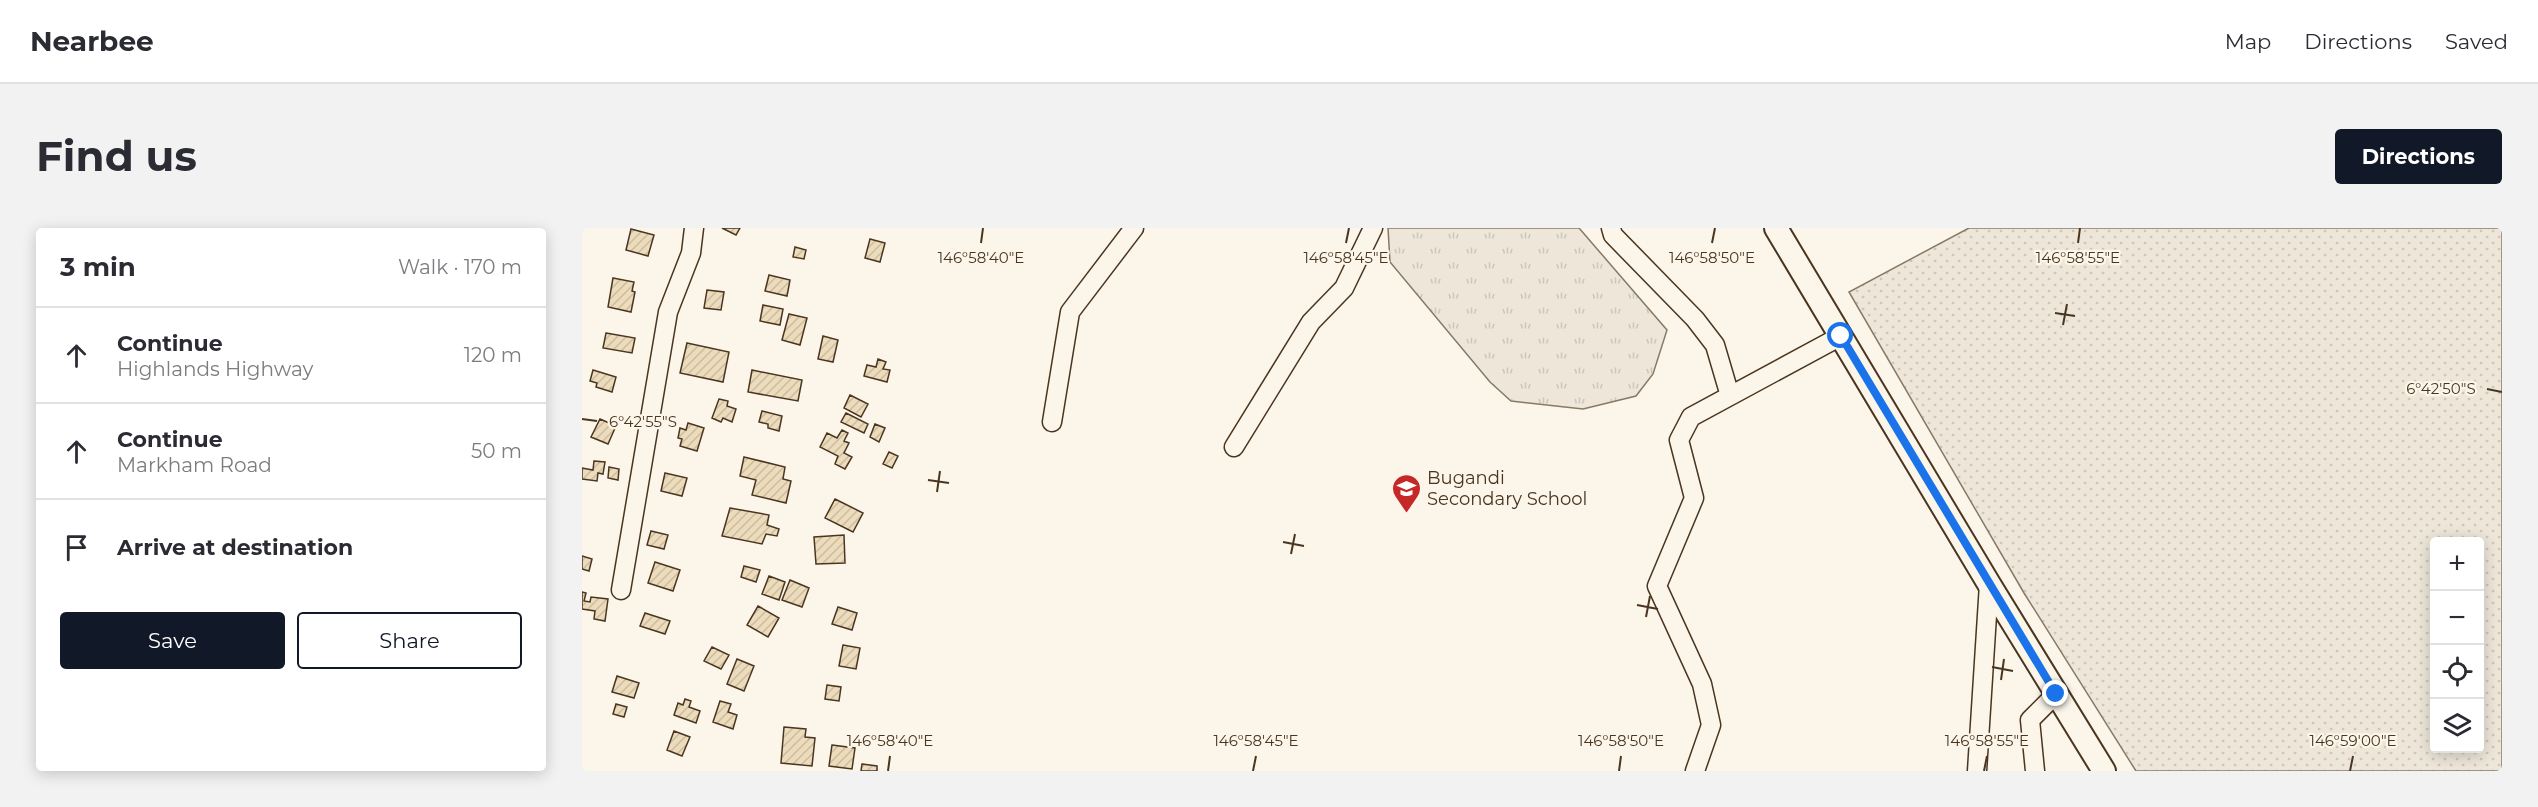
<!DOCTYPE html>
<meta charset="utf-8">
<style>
body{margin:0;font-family:Montserrat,sans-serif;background:#f2f2f3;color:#2b2b33}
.controls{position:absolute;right:18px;bottom:18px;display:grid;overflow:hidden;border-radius:6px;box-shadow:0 3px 15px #0003}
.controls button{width:54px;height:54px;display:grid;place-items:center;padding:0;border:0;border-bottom:2px solid #e1e1e2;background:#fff;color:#2b2b33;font:30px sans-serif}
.stop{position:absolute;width:18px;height:18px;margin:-14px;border:4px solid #1a73e8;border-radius:50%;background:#fff}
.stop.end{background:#1a73e8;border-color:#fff;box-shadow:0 2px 6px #0008}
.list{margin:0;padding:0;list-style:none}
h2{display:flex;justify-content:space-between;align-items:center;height:78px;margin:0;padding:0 24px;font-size:26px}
h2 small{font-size:20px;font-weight:400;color:#7c7c81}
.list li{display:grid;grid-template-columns:39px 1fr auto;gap:18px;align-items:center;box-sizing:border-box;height:96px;padding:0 24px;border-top:2px solid #e1e1e2}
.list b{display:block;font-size:22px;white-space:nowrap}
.list p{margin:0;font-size:20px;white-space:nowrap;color:#7c7c81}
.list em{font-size:20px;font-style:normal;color:#7c7c81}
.actions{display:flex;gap:12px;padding:18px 24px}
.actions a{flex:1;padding:14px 0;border:2px solid #111827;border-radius:6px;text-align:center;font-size:21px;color:#111827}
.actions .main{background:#111827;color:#fff}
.icon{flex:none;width:33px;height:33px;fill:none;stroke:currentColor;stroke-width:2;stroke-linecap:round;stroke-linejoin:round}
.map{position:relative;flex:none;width:1920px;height:543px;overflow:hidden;border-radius:6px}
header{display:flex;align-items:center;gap:36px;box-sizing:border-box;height:84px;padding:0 30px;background:#fff;border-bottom:2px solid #e1e1e2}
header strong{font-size:28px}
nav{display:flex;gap:33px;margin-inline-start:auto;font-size:21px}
.intro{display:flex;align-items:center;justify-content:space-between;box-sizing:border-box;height:144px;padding:0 36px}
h1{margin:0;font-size:42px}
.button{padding:15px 27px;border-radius:6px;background:#111827;color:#fff;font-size:21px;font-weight:700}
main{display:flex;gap:36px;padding:0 36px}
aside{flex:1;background:#fff;border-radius:6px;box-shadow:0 3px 15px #0003}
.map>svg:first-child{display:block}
.grass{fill:url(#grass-dots);stroke:#887966;stroke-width:1.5;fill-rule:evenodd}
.park{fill:url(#park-tufts);stroke:#887966;stroke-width:1.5}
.building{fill:url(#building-hatch);stroke:#4a3520;stroke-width:1.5}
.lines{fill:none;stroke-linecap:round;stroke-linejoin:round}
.minor-casing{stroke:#4a3520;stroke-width:21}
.major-casing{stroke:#4a3520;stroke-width:26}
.minor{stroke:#fbf6e9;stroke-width:18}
.major{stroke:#fbf6e9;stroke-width:22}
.route{stroke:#1a73e8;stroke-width:8}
.ticks{fill:none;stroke:#4a3520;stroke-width:2}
.labels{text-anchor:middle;stroke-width:4.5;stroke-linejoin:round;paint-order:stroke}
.poi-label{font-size:18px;fill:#4a3520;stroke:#fbf6e9;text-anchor:start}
.ticks-label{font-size:15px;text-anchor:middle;fill:#4a3520;stroke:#fbf6e9;stroke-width:4.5;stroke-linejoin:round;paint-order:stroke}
</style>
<header>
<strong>Nearbee</strong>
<nav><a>Map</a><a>Directions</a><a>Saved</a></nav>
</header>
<div class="intro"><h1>Find us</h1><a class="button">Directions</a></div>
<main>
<aside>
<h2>3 min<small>Walk · 170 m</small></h2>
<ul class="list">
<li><svg class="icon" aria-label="ahead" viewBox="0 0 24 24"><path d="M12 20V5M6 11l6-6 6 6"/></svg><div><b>Continue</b><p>Highlands Highway</p></div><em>120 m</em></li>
<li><svg class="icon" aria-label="ahead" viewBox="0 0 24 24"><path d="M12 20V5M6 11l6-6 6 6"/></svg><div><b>Continue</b><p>Markham Road</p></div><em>50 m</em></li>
<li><svg class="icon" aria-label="arrive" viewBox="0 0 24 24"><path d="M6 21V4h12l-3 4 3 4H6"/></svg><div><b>Arrive at destination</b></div></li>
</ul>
<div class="actions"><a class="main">Save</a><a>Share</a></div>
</aside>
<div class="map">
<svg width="1920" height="543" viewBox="0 0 1920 543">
<defs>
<pattern id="grass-dots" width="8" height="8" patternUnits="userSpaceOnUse" patternTransform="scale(1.5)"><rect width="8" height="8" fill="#ede6d9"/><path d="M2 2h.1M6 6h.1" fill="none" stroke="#cdc6ba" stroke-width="1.8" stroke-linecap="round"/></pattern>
<pattern id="park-tufts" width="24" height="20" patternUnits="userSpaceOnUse" patternTransform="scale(1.5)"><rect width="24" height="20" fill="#ede6d9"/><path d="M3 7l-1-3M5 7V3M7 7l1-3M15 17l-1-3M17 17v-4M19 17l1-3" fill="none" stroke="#cdc6ba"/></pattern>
<pattern id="building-hatch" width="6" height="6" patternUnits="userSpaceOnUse" patternTransform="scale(1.5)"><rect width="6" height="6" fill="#ecdcbc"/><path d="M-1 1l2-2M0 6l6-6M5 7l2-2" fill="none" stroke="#ccbda1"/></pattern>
</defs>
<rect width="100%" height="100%" fill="#fbf6e9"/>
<path class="grass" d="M 1387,0 L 1920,0 L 1920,543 L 1554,543 L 1442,365 L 1267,64 ZM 1852,314 L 1898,314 L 1898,520 L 1852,520 Z"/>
<path class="park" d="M 806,0 L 997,0 L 1085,102 L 1071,146 L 1054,168 L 1001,181 L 929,173 L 908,154 L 808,34 Z"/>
<path class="building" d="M 140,0 L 158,0 L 154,7 Z
M 49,1 L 72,7 L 66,28 L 44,22 Z
M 288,11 L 303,15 L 298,34 L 283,30 Z
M 213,19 L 224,22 L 222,31 L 211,29 Z
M 187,47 L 208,52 L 205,68 L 183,63 Z
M 31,50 L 52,54 L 50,63 L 53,64 L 49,84 L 26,79 Z
M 125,62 L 142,64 L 139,82 L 122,80 Z
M 181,77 L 201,81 L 198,97 L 178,93 Z
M 207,86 L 225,90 L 218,117 L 200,112 Z
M 24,105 L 53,110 L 50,125 L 21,120 Z
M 241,108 L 256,112 L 251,134 L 236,131 Z
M 105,115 L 147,124 L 141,154 L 98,145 Z
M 296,131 L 304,134 L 301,141 L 308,142 L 305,154 L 282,148 L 285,137 L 294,139 Z
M 11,142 L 34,149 L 30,164 L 14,159 L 15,155 L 8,153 Z
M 170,142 L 220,152 L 216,173 L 166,164 Z
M 268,167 L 286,176 L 279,189 L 262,180 Z
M 137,171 L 146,173 L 145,178 L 154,181 L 150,194 L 141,190 L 139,194 L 130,190 Z
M 180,183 L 200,188 L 197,203 L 186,200 L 186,196 L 177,194 Z
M 264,185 L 286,196 L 282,205 L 259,194 Z
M 18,191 L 34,198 L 26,216 L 9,209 Z
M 106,195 L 122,200 L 115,223 L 98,218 L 100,211 L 96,210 L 98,200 L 104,202 Z
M 293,196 L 303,200 L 297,214 L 288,209 Z
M 260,202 L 266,205 L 262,213 L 267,215 L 262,225 L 270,229 L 263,241 L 253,236 L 256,228 L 238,219 L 245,205 L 255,210 Z
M 307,224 L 316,228 L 310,240 L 301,236 Z
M 162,229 L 203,239 L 201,251 L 209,253 L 204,275 L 170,267 L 174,252 L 158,248 Z
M 12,233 L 23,234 L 21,246 L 16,245 L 15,253 L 0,251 L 0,240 L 11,242 Z
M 27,239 L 37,241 L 36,252 L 26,250 Z
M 83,245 L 105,250 L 100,268 L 79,263 Z
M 253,271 L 281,285 L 271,304 L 243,290 Z
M 148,280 L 187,287 L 185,297 L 197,301 L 195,308 L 184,306 L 180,316 L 140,308 Z
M 69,303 L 86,307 L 82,321 L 65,317 Z
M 262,307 L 263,335 L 234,336 L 232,309 Z
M 0,328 L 10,331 L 7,343 L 0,341 Z
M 73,334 L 98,342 L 91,363 L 66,355 Z
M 162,338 L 178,342 L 174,354 L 159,349 Z
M 187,348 L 203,354 L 197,372 L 180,366 Z
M 208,352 L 227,360 L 220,379 L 200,372 Z
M 0,364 L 4,365 L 2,373 L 8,374 L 9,369 L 26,371 L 23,393 L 12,391 L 13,383 L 0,381 Z
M 176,378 L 197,390 L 186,409 L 165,397 Z
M 256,379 L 275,385 L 270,402 L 250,396 Z
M 63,385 L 88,393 L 83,406 L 58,398 Z
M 261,417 L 278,420 L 274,441 L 257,438 Z
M 130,419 L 147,427 L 139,441 L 122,433 Z
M 155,431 L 172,438 L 162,463 L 145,456 Z
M 35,448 L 57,455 L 52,470 L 30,464 Z
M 245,457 L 259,459 L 257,473 L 243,471 Z
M 103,471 L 109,473 L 107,479 L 118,483 L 114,495 L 92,487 L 96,475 L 101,477 Z
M 138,473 L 149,476 L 146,484 L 155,487 L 151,501 L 131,494 Z
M 34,476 L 45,479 L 42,489 L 31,486 Z
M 202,499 L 224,501 L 223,509 L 233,510 L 230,538 L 199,535 Z
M 92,503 L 108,509 L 100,528 L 85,522 Z
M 250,517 L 273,520 L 270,541 L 247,538 Z
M 280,536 L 295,538 L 295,543 L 279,543 Z"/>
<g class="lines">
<defs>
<path id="minor" d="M 1029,0 L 1031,7 L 1113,91 L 1133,117 L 1148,168
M 470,194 L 488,84 L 552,0
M 652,219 L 729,94 L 762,60 L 791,0
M 39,362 L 86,84 L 109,25 L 112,0
M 1113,543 L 1129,497 L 1120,456 L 1075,358 L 1112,270 L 1097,212 L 1109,189 L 1259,108
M 1395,543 L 1407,356
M 1453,543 L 1448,492 L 1474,466"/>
<path id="major" d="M 1194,0 L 1407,356 L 1522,543"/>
</defs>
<use href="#minor" class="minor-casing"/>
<use href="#major" class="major-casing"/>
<use href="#minor" class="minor"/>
<use href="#major" class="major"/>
</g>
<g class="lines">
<path class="route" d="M 1259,108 L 1474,466"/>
</g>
<path class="ticks" d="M 399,15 L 401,0M 764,15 L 767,0M 1130,15 L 1133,0M 1496,15 L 1498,0M 1473,85 L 1493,88M 1481,97 L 1485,76M 1905,161 L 1920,164M 0,191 L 15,193M 346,252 L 367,255M 355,264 L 358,243M 701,314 L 722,318M 709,326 L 713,306M 1055,377 L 1076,381M 1064,389 L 1068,368M 1410,439 L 1431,443M 1419,452 L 1422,431M 306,543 L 308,528M 671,543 L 674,528M 1037,543 L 1039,528M 1402,543 L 1405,528M 1768,543 L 1771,528"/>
<defs>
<symbol id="school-pin" viewBox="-11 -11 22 30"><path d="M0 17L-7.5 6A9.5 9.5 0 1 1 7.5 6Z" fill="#c62828" stroke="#fbf6e9"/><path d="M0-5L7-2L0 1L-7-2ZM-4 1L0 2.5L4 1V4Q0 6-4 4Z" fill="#fff"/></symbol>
</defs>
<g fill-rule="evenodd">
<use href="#school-pin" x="808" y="244" width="33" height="45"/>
</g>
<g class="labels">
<g class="poi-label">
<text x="845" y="256">Bugandi<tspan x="845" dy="21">Secondary School</tspan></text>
</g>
</g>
<g class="ticks-label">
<text x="399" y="35">146°58'40"E</text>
<text x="764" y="35">146°58'45"E</text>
<text x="1130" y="35">146°58'50"E</text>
<text x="1496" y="35">146°58'55"E</text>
<text x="1859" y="166">6°42'50"S</text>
<text x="61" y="199">6°42'55"S</text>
<text x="308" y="518">146°58'40"E</text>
<text x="674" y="518">146°58'45"E</text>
<text x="1039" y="518">146°58'50"E</text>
<text x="1405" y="518">146°58'55"E</text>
<text x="1771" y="518">146°59'00"E</text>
</g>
</svg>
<div class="controls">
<button>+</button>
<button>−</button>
<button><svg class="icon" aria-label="locate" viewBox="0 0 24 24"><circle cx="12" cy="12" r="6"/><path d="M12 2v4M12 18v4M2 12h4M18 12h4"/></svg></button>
<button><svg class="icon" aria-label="layers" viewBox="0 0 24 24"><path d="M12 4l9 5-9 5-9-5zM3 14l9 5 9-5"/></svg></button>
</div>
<div class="stop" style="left:1259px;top:108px"></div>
<div class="stop end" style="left:1474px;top:466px"></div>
</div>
</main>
